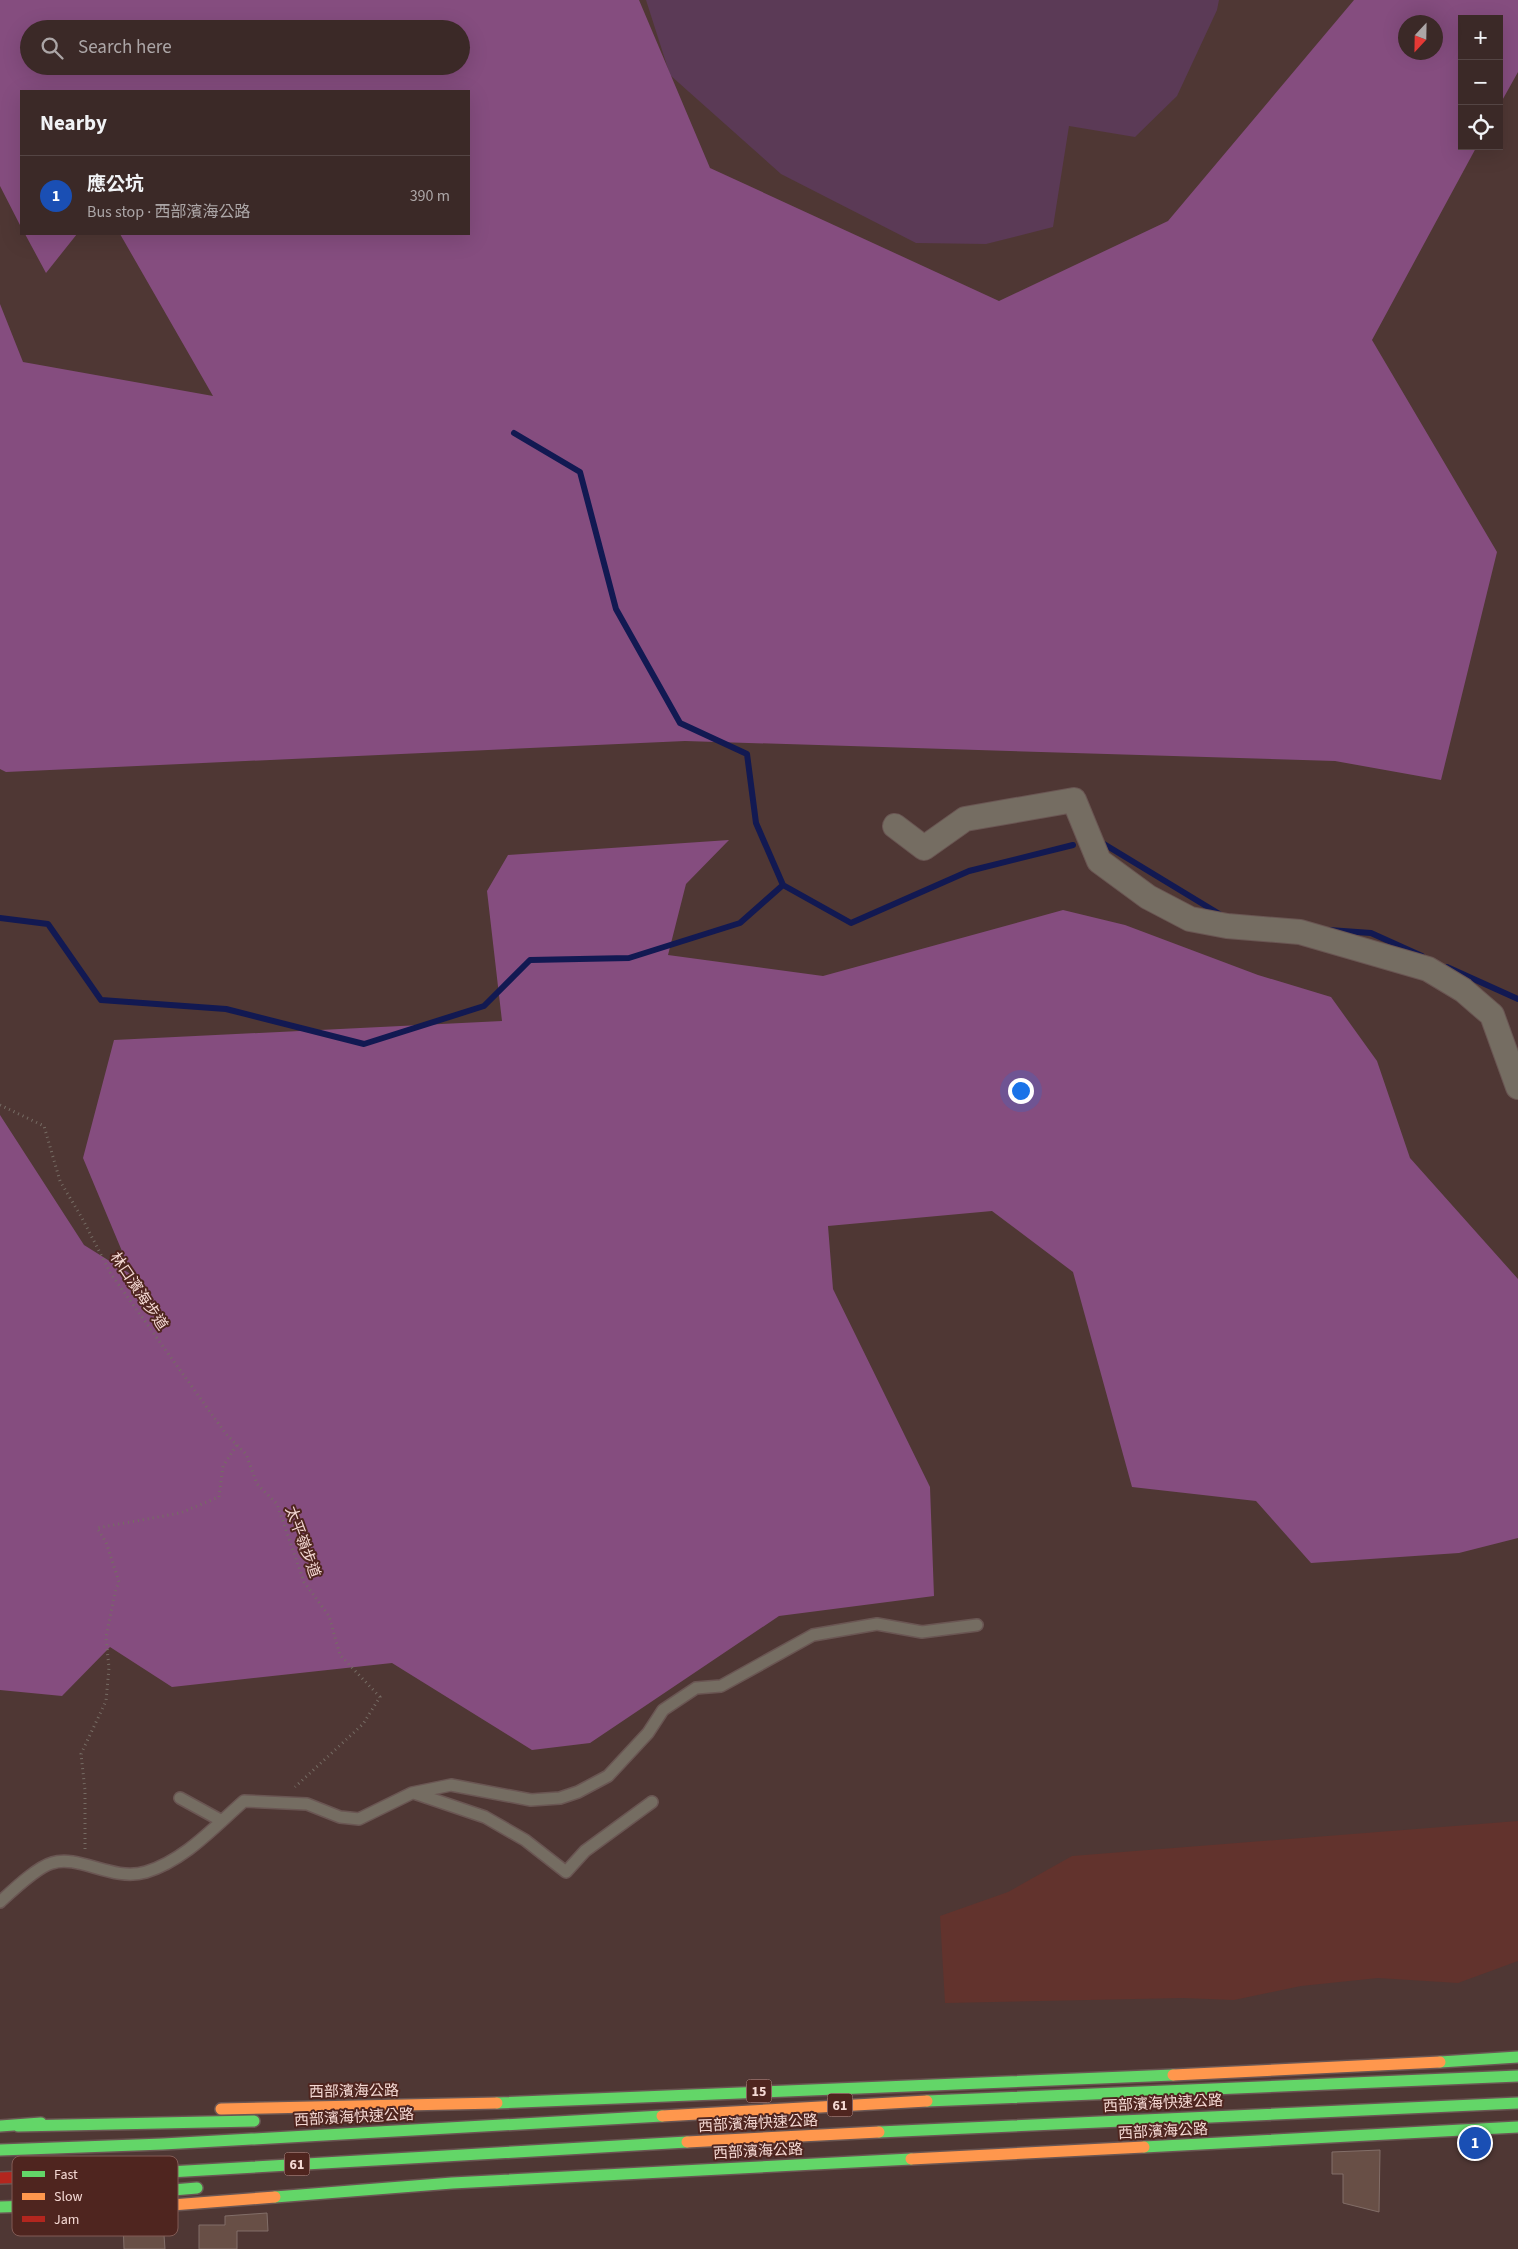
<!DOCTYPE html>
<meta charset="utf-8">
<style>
body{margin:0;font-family:"Source Sans 3","Noto Sans TC",sans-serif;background:#463533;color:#f1f3f6}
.controls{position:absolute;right:15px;top:15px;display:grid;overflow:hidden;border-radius:0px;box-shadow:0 5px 20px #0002}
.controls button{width:45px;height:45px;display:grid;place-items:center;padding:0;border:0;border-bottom:1px solid #544544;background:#3b2927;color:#f1f3f6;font:25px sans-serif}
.compass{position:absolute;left:1398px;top:15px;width:45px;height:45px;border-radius:50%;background:#3b2927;box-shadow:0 5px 20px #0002;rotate:202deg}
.you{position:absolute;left:1020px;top:1090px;width:18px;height:18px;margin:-12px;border:4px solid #fff;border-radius:50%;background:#1a73e8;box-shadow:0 0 0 8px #1a73e833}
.badge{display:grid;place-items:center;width:32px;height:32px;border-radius:50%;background:#8abfa5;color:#fff;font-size:16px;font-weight:700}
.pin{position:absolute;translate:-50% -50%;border:2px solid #fff;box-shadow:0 1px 5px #0006}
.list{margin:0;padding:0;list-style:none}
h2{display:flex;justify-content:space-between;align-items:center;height:65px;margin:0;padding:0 20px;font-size:21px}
h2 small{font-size:16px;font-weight:400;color:#aca6a7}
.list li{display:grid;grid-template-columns:32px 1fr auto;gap:15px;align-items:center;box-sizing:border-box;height:80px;padding:0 20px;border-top:1px solid #544544}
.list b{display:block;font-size:19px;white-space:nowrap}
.list p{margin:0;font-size:16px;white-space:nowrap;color:#aca6a7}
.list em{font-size:16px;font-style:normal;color:#aca6a7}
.icon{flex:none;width:28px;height:28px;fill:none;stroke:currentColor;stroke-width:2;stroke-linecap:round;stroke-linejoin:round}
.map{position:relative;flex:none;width:1518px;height:2249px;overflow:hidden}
.search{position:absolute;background:#3b2927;box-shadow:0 5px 20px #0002;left:20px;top:20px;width:450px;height:55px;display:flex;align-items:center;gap:12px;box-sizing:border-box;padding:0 18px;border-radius:28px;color:#aca6a7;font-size:19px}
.panel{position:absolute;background:#3b2927;box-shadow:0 5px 20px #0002;left:20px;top:90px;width:450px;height:145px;border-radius:0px}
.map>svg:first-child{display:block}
.built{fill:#62332d}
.green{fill:#5b3a56}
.forest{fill:#854d7f;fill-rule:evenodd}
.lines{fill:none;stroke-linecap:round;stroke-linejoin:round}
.stream{stroke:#121952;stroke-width:6}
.building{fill:#684f46;stroke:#826e68}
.lane-casing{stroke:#6a5653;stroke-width:14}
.street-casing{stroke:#6a5653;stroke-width:26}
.fast-casing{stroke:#6a5653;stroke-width:14}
.slow-casing{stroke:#6a5653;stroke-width:14}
.jam-casing{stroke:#6a5653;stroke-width:14}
.path{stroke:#766c64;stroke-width:3;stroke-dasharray:1 4;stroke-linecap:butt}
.lane{stroke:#756d62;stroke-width:11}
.street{stroke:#756d62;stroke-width:24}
.fast{stroke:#63d668;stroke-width:11}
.slow{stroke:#ff974d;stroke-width:11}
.jam{stroke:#b3261e;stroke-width:11}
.labels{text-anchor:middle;stroke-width:4;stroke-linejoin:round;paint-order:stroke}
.shield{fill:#4f251f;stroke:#c3a39e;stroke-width:1}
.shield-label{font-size:14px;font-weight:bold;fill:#f5d9d4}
.street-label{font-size:15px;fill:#f5d9d4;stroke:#4f251f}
.key{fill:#4f251f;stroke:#815b55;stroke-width:1}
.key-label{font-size:14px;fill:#f5d9d4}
</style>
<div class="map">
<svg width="1518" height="2249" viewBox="0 0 1518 2249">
<rect width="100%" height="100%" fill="#4f3734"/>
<path class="built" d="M 1518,1821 L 1518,1961 L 1458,1983 L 1378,1978 L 1301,1986 L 1234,2000 L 1183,1998 L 945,2003 L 940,1916 L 1008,1892 L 1072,1856 Z"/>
<path class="green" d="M 646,0 L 1219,0 L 1217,10 L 1177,96 L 1135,137 L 1069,126 L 1053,227 L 986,244 L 916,243 L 781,174 L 670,75 Z"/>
<path class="forest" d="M 0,0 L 639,0 L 710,168 L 999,301 L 1168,221 L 1354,0 L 1518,0 L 1518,72 L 1499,106 L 1499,19 L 1462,19 L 1462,146 L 1477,146 L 1372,340 L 1497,552 L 1441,780 L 1335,761 L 685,741 L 6,772 L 0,769 L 0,304 L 23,362 L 213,396 L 120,234 L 469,234 L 469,91 L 21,91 L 21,227 L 0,186 ZM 1436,22 L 1436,52 L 1406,52 L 1406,22 ZM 29,29 L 461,29 L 461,66 L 29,66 Z
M 25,234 L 77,234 L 46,273 Z
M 729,840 L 686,884 L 668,955 L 823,976 L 1063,910 L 1125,925 L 1258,975 L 1331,997 L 1377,1061 L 1410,1158 L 1518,1279 L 1518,1538 L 1459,1553 L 1311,1563 L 1256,1501 L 1132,1487 L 1073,1272 L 992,1211 L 828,1226 L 833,1289 L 930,1487 L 934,1596 L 779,1616 L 590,1743 L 532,1750 L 392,1663 L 172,1687 L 110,1647 L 62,1696 L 0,1690 L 0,1115 L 84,1245 L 132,1275 L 83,1158 L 114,1040 L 502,1021 L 487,891 L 508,855 Z"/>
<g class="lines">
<path class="stream" d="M 514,433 L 580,472 L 616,609 L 680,723 L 747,754 L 756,823 L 783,885
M 1099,841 L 1221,915
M 0,918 L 48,924 L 101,1000 L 226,1009 L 364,1044 L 484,1006 L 530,960 L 629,958 L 740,923 L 783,885 L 851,923 L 969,871 L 1073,845
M 1329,930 L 1371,933 L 1422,956
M 1447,967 L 1518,999"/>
</g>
<path class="building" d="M 1380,2150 L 1379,2212 L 1343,2203 L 1343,2174 L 1332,2174 L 1332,2152 Z
M 267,2213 L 268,2231 L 237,2231 L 237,2249 L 199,2249 L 199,2225 L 225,2225 L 225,2216 Z
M 163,2221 L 165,2249 L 124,2249 L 123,2222 Z"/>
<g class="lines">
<defs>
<path id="lane" d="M 414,1793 L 485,1817 L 525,1840 L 566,1872 L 585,1851 L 652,1802
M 180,1798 L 222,1821
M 0,1902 C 12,1891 37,1867 52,1863 C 79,1854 112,1882 146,1872 C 185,1860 214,1827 244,1801 L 307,1804 L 340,1817 L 359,1819 L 412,1793 L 451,1785 L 531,1800 L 560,1798 L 578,1792 L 608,1776 L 648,1733 L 663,1710 L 696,1688 L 721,1686 L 813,1635 L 877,1624 L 922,1632 L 977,1625"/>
<path id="street" d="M 895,826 L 924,848 L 965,819 L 1074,800 L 1099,861 L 1148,897 L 1190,919 L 1227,926 L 1300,932 L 1428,969 L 1463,990 L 1492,1015 L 1518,1087"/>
<path id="fast" d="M 1440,2062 L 1518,2057
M 927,2101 L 1518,2076
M 497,2103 L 1173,2075
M 0,2126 L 41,2123
M 18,2126 L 254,2121
M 879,2132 L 1518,2103
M 1144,2147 L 1518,2127
M 0,2150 L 163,2144 L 662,2116
M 169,2172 L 687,2142
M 275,2197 L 452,2183 L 911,2159
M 39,2205 L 112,2195 L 197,2188
M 0,2207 L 64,2205"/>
<path id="slow" d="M 1173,2075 L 1440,2062
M 221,2109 L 497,2103
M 662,2116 L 927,2101
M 687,2142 L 879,2132
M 911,2159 L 1144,2147
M 112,2206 L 159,2206 L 275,2197"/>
<path id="jam" d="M 0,2178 L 169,2172"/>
</defs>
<use href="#lane" class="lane-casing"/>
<use href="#street" class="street-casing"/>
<use href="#fast" class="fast-casing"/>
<use href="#slow" class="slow-casing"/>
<use href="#jam" class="jam-casing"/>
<path class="path" d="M 0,1105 L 44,1126 L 60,1181 L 82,1218 L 111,1274 L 226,1434 L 246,1454 L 257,1484 L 277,1504 L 304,1582 L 329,1616 L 340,1655 L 380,1697 L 363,1724 L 295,1787
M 85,1849 L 85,1790 L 81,1754 L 106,1701 L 109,1668 L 106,1637 L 115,1592 L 119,1582 L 106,1542 L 97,1528 L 180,1513 L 219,1497 L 223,1466 L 237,1445"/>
<use href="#lane" class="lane"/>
<use href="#street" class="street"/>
<use href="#fast" class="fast"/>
<use href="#slow" class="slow"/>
<use href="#jam" class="jam"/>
</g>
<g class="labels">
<g class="shield">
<rect x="746.5" y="2079.5" width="25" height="23" rx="4"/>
<rect x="827.5" y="2093.5" width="25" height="23" rx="4"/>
<rect x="284.5" y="2152.5" width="25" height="23" rx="4"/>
</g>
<g class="shield-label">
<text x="759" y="2096">15</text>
<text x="840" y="2110">61</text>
<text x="297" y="2169">61</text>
</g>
<g class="street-label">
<text transform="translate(139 1291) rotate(56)" y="5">林口濱海步道</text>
<text transform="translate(303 1542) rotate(70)" y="5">太平嶺步道</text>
<text transform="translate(354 2091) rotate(-1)" y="5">西部濱海公路</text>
<text transform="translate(1163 2103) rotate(-3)" y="5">西部濱海快速公路</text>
<text transform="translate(354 2117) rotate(-3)" y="5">西部濱海快速公路</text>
<text transform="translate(758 2123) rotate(-3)" y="5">西部濱海快速公路</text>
<text transform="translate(1163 2131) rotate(-3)" y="5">西部濱海公路</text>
<text transform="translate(758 2151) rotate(-3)" y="5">西部濱海公路</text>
</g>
</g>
<rect x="12" y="2156" width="166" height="80" rx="8" class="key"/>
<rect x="22" y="2171" width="23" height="6" fill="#63d668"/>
<rect x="22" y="2193" width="23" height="7" fill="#ff974d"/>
<rect x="22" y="2216" width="23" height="6" fill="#b3261e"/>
<g class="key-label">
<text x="54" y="2179">Fast</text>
<text x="54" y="2201">Slow</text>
<text x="54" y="2224">Jam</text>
</g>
</svg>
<div class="controls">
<button>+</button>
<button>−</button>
<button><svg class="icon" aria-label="locate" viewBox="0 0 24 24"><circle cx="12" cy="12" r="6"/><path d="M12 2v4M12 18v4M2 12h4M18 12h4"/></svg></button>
</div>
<svg class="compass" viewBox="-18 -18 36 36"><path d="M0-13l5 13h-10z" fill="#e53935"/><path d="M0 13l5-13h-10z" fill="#aca6a7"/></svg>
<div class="you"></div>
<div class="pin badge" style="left:1475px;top:2143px;background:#1a4fb4">1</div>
<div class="search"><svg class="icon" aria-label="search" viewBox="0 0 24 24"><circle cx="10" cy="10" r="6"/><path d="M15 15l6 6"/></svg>Search here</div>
<section class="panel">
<h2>Nearby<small></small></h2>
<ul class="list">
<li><span class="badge" style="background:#1a4fb4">1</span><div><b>應公坑</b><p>Bus stop · 西部濱海公路</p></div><em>390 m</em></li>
</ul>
</section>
</div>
